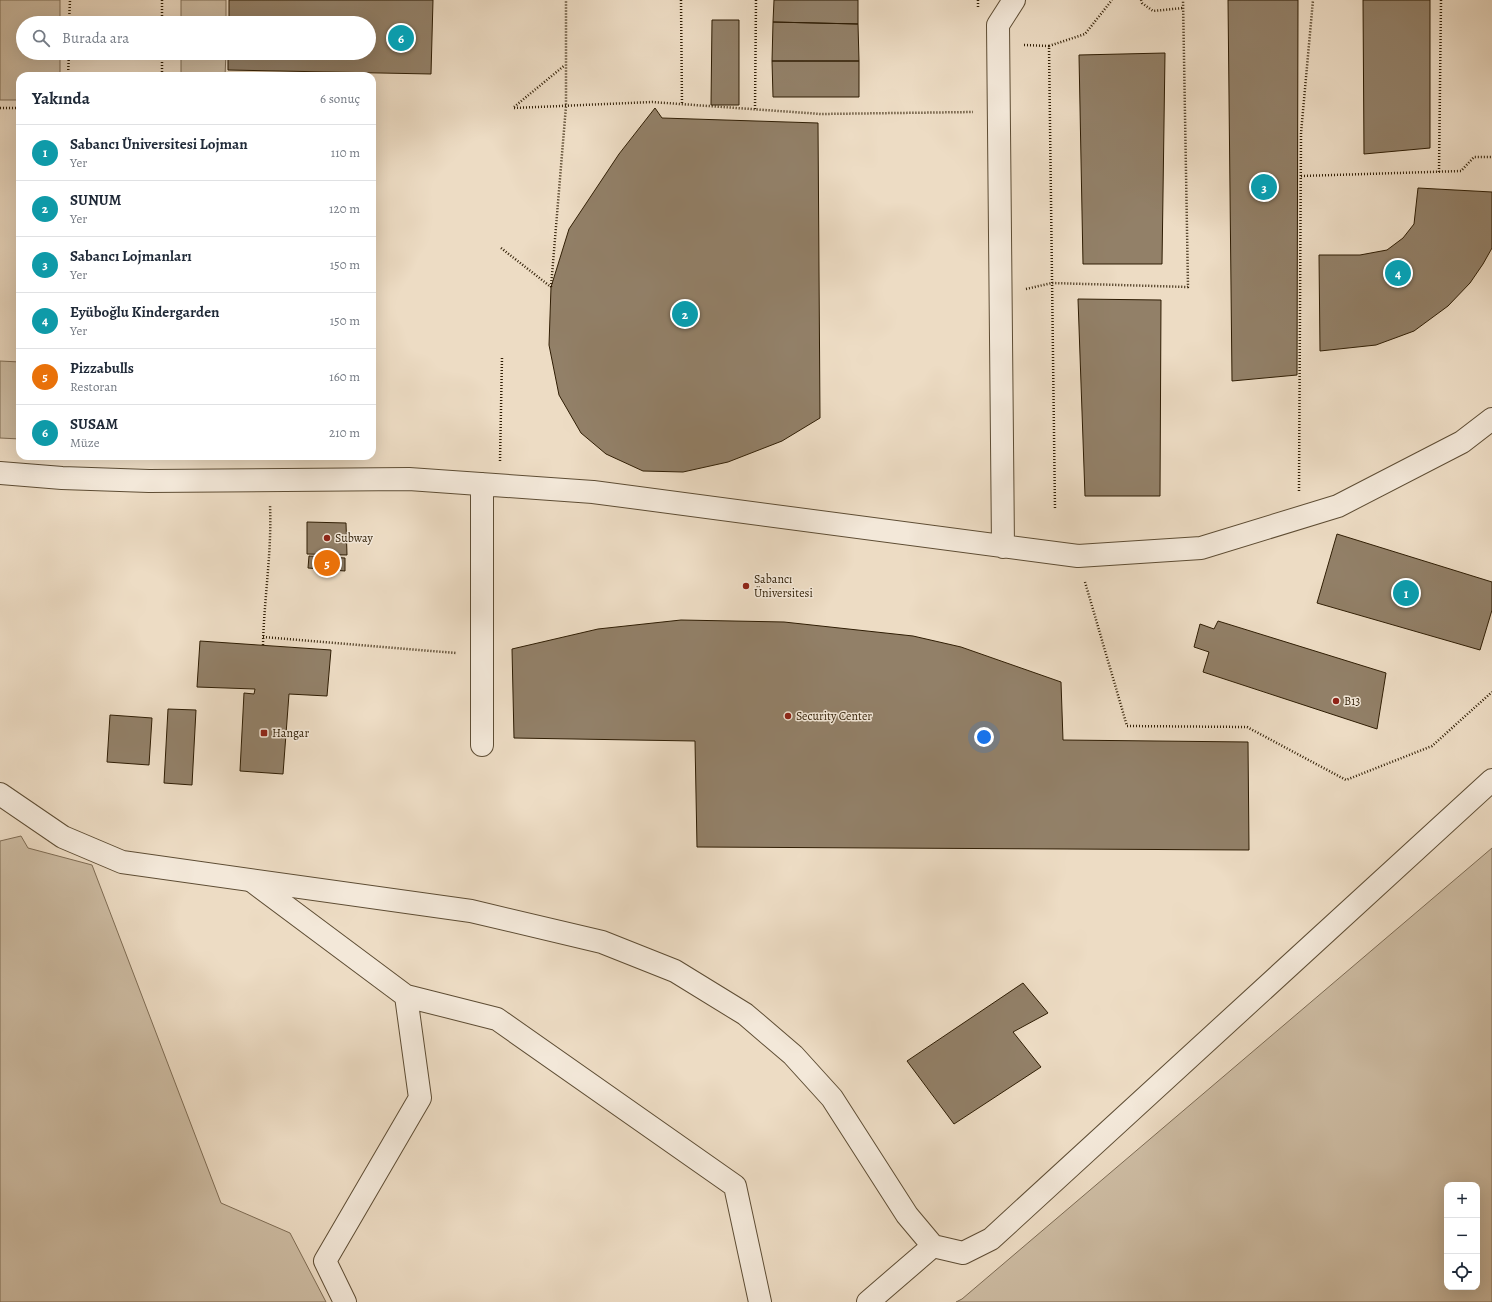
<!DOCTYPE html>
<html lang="tr">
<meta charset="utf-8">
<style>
body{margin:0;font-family:Alegreya,serif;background:#f2f2f3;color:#1f2937}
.controls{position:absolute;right:12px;bottom:12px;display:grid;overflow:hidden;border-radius:8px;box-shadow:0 4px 16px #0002}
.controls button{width:36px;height:36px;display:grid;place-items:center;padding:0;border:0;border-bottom:1px solid #e0e1e3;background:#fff;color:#1f2937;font:20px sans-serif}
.you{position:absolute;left:984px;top:737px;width:14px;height:14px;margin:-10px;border:3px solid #fff;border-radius:50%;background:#1a73e8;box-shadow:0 0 0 6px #1a73e833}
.badge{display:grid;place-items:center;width:26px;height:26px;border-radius:50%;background:#111827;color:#fff;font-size:13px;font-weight:700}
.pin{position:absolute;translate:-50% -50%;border:2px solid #fff;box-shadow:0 1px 4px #0006}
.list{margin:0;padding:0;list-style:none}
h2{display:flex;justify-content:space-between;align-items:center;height:52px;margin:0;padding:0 16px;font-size:17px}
h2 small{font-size:13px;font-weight:400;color:#747a83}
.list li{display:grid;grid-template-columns:26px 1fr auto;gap:12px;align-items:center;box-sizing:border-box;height:56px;padding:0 16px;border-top:1px solid #e0e1e3}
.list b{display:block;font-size:15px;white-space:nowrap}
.list p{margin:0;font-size:13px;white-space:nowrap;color:#747a83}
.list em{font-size:13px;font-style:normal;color:#747a83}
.icon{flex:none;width:22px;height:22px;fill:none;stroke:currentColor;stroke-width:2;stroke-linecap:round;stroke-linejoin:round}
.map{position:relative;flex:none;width:1492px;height:1302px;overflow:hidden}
.search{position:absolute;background:#fff;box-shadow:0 4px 16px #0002;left:16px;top:16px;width:360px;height:44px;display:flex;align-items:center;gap:10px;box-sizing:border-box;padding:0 14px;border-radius:22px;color:#747a83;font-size:15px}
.panel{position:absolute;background:#fff;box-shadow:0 4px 16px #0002;left:16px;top:72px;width:360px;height:388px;border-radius:12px}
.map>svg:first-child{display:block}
.green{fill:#cdbca3;stroke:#7e6c54;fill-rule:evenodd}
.building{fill:#928068;stroke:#2f1d04}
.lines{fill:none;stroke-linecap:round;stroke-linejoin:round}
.minor-casing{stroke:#5e4d34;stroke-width:24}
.tertiary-casing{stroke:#5e4d34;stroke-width:24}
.path{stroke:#2f1d04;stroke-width:2.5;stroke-dasharray:1 2;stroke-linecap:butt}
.minor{stroke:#f3e8d9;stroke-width:22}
.tertiary{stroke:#f3e8d9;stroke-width:22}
.poi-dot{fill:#8f2418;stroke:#f3e8d9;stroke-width:1.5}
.labels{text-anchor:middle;stroke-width:3;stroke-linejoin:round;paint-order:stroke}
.poi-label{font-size:12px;fill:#2f1d04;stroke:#f3e8d9;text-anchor:start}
</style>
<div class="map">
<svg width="1492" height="1302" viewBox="0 0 1492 1302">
<rect width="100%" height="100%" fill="#eddcc4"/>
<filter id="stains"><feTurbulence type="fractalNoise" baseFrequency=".005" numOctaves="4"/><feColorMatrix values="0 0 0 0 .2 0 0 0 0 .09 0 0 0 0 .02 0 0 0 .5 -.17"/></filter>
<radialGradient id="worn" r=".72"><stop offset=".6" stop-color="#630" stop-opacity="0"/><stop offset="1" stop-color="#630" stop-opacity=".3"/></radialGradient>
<path class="green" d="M 0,0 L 60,0 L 60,23 L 23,23 L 23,53 L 60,53 L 60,76 L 20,76 L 20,100 L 0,100 Z
M 181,0 L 226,0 L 226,23 L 181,23 Z
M 181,53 L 226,53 L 225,76 L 181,76 Z
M 0,361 L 20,362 L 20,439 L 0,438 Z
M 21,836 L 28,848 L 92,865 L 221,1203 L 290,1233 L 326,1302 L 0,1302 L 0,841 Z
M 1492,848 L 1492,1302 L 956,1302 L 962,1299 ZM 1447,1185 L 1477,1185 L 1477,1287 L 1447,1287 Z"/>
<path class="building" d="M 229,0 L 433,0 L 431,74 L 228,70 L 228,53 L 369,53 L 369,23 L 229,23 Z
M 774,0 L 858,0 L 858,24 L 773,22 Z
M 1228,0 L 1298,0 L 1297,375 L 1232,381 Z
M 1363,0 L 1430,0 L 1430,148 L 1364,154 Z
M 712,20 L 739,20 L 739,105 L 711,105 Z
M 773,22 L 858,24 L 859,61 L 772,61 Z
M 1165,53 L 1162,264 L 1083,264 L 1079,55 Z
M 772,61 L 859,61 L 859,97 L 773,97 Z
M 655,108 L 662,118 L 818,123 L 820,418 L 782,441 L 728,462 L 683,472 L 643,471 L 606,454 L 581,433 L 559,395 L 549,345 L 551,287 L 569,229 L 619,154 Z
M 1418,188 L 1492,192 L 1492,248 L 1483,264 L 1470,283 L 1448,306 L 1414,331 L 1376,345 L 1320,351 L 1319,255 L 1360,255 L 1387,250 L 1403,238 L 1414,224 Z
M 1078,299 L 1161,300 L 1160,496 L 1085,496 Z
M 307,522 L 346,523 L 347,555 L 307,554 Z
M 1337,534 L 1492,582 L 1492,610 L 1480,650 L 1317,603 Z
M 309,556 L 345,558 L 345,571 L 308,568 Z
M 681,620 L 784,622 L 913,636 L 961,647 L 1061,682 L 1063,740 L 1248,742 L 1249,850 L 697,847 L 695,741 L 514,738 L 512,649 L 598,629 Z
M 1218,621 L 1386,673 L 1377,729 L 1203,672 L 1209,652 L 1194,647 L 1200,624 L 1214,629 Z
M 200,641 L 331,650 L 327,696 L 289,694 L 283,774 L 240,771 L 244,693 L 254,694 L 255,689 L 197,687 Z
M 168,709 L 196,710 L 192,785 L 164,783 Z
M 110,715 L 152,718 L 149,765 L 107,762 Z
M 1023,983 L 1048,1013 L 1013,1032 L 1041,1067 L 954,1124 L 907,1061 Z"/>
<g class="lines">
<defs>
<path id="minor" d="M 0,473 L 62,478 L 149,481 L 409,479 L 593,492 L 1078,556 L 1201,548 L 1338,506 L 1462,442 L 1492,419
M 1003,547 L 998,25 L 1014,0
M 482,745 L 482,484
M 252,881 L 406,996 L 497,1019 L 735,1186 L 760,1302
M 345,1302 L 325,1261 L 420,1098 L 406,996
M 868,1302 L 933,1246"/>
<path id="tertiary" d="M 0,794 L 63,837 L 122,862 L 471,911 L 602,942 L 675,971 L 745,1014 L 793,1055 L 832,1098 L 907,1215 L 933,1246 L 963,1253 L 991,1239 L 1492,780"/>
</defs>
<use href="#minor" class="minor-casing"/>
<use href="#tertiary" class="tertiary-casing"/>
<path class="path" d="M 162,0 L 162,23
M 681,0 L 682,105
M 978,0 L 978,7
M 1141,0 L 1142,3 L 1153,11 L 1183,8
M 69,23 L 70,0
M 1024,45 L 1049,46 L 1055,510
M 1049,46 L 1085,34 L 1112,0
M 162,53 L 162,76
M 68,76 L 69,53
M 514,107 L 565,65
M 0,108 L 20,108
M 514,108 L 652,102 L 821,114 L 973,112
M 755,109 L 756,0
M 1439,172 L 1441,0
M 1301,176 L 1461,171 L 1474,157 L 1492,157
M 501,248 L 551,287
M 551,287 L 566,106 L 566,0
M 1026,289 L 1052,283 L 1188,287 L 1183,0
M 500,461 L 502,357
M 1299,491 L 1301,133 L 1313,0
M 1085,582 L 1127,726 L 1247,727 L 1346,780 L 1432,746 L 1492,692
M 263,637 L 456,653
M 263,645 C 264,598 272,552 270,505"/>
<use href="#minor" class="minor"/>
<use href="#tertiary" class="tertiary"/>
</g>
<g class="poi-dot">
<circle cx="327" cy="538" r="4"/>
<circle cx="746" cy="586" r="4"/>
<circle cx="1336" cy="701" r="4"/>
<circle cx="788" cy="716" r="4"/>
<rect x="260" y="729" width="8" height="8" rx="2"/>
</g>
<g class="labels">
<g class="poi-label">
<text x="335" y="542">Subway</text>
<text x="754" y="583">Sabancı<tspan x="754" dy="14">Üniversitesi</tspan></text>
<text x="1344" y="705">B13</text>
<text x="796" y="720">Security Center</text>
<text x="272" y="737">Hangar</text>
</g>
</g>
<rect width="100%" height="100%" filter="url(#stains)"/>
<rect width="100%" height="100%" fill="url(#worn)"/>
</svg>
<div class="controls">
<button>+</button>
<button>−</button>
<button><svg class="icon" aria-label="locate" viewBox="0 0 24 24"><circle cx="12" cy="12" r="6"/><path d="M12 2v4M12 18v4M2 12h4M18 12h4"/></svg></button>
</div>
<div class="you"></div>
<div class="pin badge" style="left:1406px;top:593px;background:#0f9aa8">1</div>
<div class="pin badge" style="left:685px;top:314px;background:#0f9aa8">2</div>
<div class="pin badge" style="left:1264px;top:187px;background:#0f9aa8">3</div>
<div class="pin badge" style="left:1398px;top:273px;background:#0f9aa8">4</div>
<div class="pin badge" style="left:327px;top:563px;background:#e8710a">5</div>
<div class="pin badge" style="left:401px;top:38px;background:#0f9aa8">6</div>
<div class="search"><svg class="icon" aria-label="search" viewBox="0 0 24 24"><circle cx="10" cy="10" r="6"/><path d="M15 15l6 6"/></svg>Burada ara</div>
<section class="panel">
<h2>Yakında<small>6 sonuç</small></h2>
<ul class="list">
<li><span class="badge" style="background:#0f9aa8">1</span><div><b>Sabancı Üniversitesi Lojman</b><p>Yer</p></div><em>110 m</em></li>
<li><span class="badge" style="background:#0f9aa8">2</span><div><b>SUNUM</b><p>Yer</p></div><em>120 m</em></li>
<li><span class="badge" style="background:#0f9aa8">3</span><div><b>Sabancı Lojmanları</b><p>Yer</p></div><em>150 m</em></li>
<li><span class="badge" style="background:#0f9aa8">4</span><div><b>Eyüboğlu Kindergarden</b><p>Yer</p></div><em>150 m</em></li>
<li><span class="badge" style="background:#e8710a">5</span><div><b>Pizzabulls</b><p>Restoran</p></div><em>160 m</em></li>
<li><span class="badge" style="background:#0f9aa8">6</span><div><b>SUSAM</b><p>Müze</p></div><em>210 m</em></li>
</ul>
</section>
</div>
